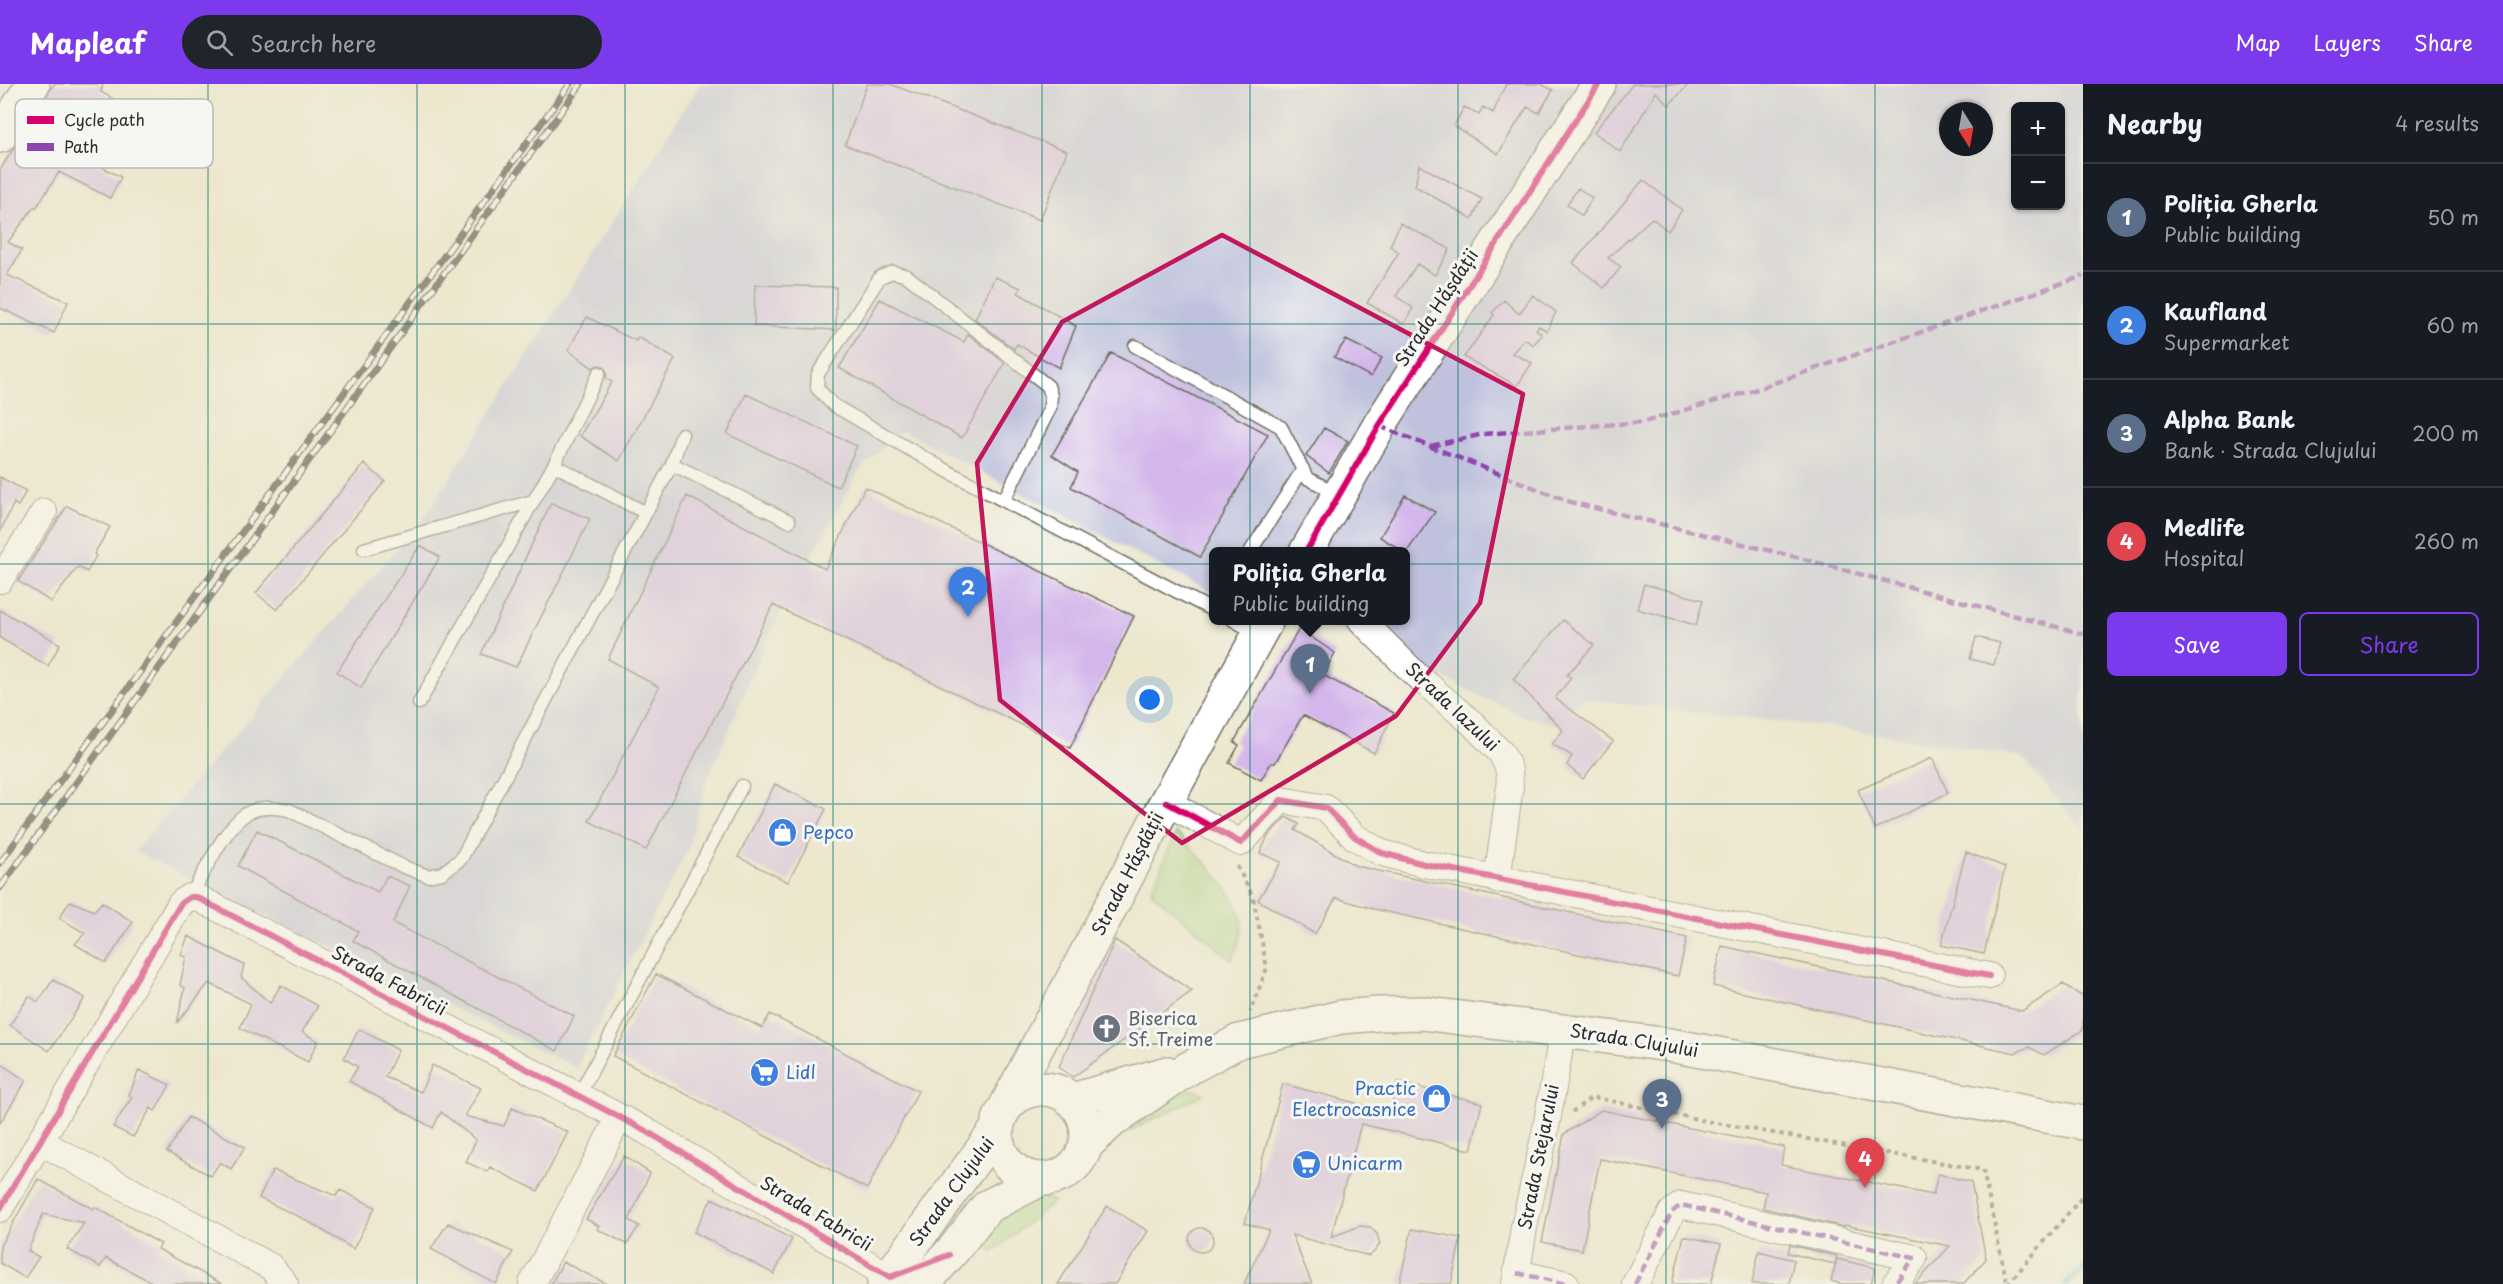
<!DOCTYPE html>
<meta charset="utf-8">
<style>
body{margin:0;font-family:"Playpen Sans",sans-serif;background:#20242c;color:#f1f3f6}
.controls{position:absolute;right:18px;top:18px;display:grid;overflow:hidden;border-radius:9px;box-shadow:0 2px 4px #0004}
.controls button{width:54px;height:54px;display:grid;place-items:center;padding:0;border:0;border-bottom:2px solid #363941;background:#171b24;color:#f1f3f6;font:30px sans-serif}
.compass{position:absolute;left:1939px;top:18px;width:54px;height:54px;border-radius:50%;background:#171b24;box-shadow:0 2px 4px #0004;rotate:169deg}
.you{position:absolute;left:1150px;top:616px;width:21px;height:21px;margin:-15px;border:4px solid #fff;border-radius:50%;background:#1a73e8;box-shadow:0 0 0 9px #1a73e833}
.badge{display:grid;place-items:center;width:39px;height:39px;border-radius:50%;background:#7c3aed;color:#fff;font-size:20px;font-weight:700}
.pin{position:absolute;translate:-50% -50px;filter:drop-shadow(0 2px 3px #0008)}
.pin::after{content:'';position:absolute;top:32px;width:21px;height:18px;background:inherit;clip-path:polygon(0 0,100% 0,50% 100%)}
.popup{position:absolute;left:1209px;top:463px;width:201px;height:78px;box-sizing:border-box;display:grid;place-content:center;border-radius:9px;background:#171b24;filter:drop-shadow(0 2px 4px #0005);font-size:20px;white-space:nowrap;color:#9ea1a6}
.popup b{font-size:22px;color:#f1f3f6}
.popup::after{content:'';position:absolute;left:50%;top:100%;margin-left:-12px;border:12px solid transparent;border-top-color:#171b24}
.list{margin:0;padding:0;list-style:none}
h2{display:flex;justify-content:space-between;align-items:center;height:78px;margin:0;padding:0 24px;font-size:26px}
h2 small{font-size:20px;font-weight:400;color:#9ea1a6}
.list li{display:grid;grid-template-columns:39px 1fr auto;gap:18px;align-items:center;box-sizing:border-box;height:108px;padding:0 24px;border-top:2px solid #363941}
.list b{display:block;font-size:22px;white-space:nowrap}
.list p{margin:0;font-size:20px;white-space:nowrap;color:#9ea1a6}
.list em{font-size:20px;font-style:normal;color:#9ea1a6}
.actions{display:flex;gap:12px;padding:18px 24px}
.actions a{flex:1;padding:14px 0;border:2px solid #7c3aed;border-radius:9px;text-align:center;font-size:21px;color:#7c3aed}
.actions .main{background:#7c3aed;color:#fff}
.icon{flex:none;width:33px;height:33px;fill:none;stroke:currentColor;stroke-width:2;stroke-linecap:round;stroke-linejoin:round}
.map{position:relative;flex:none;width:2083px;height:1200px;overflow:hidden}
header{display:flex;align-items:center;gap:36px;box-sizing:border-box;height:84px;padding:0 30px;background:#7c3aed;color:#fff}
header strong{font-size:28px}
nav{display:flex;gap:33px;margin-inline-start:auto;font-size:21px}
.search{width:420px;height:54px;background:#20242c;display:flex;align-items:center;gap:15px;box-sizing:border-box;padding:0 21px;border-radius:33px;color:#9ea1a6;font-size:22px}
main{display:flex}
aside{flex:1;background:#171b24}
.map>svg:first-child{display:block}
.industrial{fill:#c0c2dd;fill-rule:evenodd}
.green{fill:#a1cf7d;stroke:#667d54;stroke-width:1.5}
.lines{fill:none;stroke-linecap:round;stroke-linejoin:round}
.stream{stroke:#4cb0cb;stroke-width:7}
.building{fill:#d3b6eb}
.lane-casing{stroke:#6f6d64;stroke-width:15}
.street-casing{stroke:#6f6d64;stroke-width:28}
.secondary-casing{stroke:#6f6d64;stroke-width:36}
.path{stroke:#6f6d64;stroke-width:4;stroke-dasharray:4.5 4.5;stroke-linecap:butt}
.lane{stroke:#fff;stroke-width:12}
.street{stroke:#fff;stroke-width:26}
.secondary{stroke:#fff;stroke-width:33}
.rail-casing{stroke:#2b2b2b;stroke-width:7}
.rail{stroke:#f6f6f2;stroke-width:4.5;stroke-dasharray:14;stroke-linecap:butt}
.quiet{stroke:#8e44ad;stroke-width:4.5;stroke-dasharray:9 4.5;stroke-linecap:butt}
.cycleway-casing{stroke:#f6f6f2;stroke-width:10}
.cycleway{stroke:#d6006c;stroke-width:6}
.marked{fill:none;stroke:#c2185b;stroke-width:4.5;stroke-linejoin:round}
.grid{fill:none;stroke:#0f766e;stroke-width:1.5;stroke-opacity:0.55}
.labels{text-anchor:middle;stroke-width:6;stroke-linejoin:round;paint-order:stroke}
.street-label{font-size:18px;fill:#2b2b2b;stroke:#f6f6f2}
.shop-label{font-size:18px;fill:#366cbe;stroke:#f6f6f2;text-anchor:start}
.worship-label{font-size:18px;fill:#5b616d;stroke:#f6f6f2;text-anchor:start}
.key{fill:#f6f6f2;stroke:#b9b9b6;stroke-width:1.5}
.key-label{font-size:16px;fill:#2b2b2b}
</style>
<header>
<strong>Mapleaf</strong>
<div class="search"><svg class="icon" aria-label="search" viewBox="0 0 24 24"><circle cx="10" cy="10" r="6"/><path d="M15 15l6 6"/></svg>Search here</div>
<nav><a>Map</a><a>Layers</a><a>Share</a></nav>
</header>
<main>
<div class="map">
<svg width="2083" height="1200" viewBox="0 0 2083 1200">
<rect width="100%" height="100%" fill="#f6f6f2"/>
<filter id="ink" filterUnits="userSpaceOnUse"><feTurbulence type="fractalNoise" baseFrequency=".0167" numOctaves="2"/><feDisplacementMap in="SourceGraphic" scale="12" xChannelSelector="R" yChannelSelector="G"/><feConvolveMatrix kernelMatrix="1 2 1 2 8 2 1 2 1" color-interpolation-filters="sRGB"/></filter>
<filter id="wash" filterUnits="userSpaceOnUse"><feTurbulence type="fractalNoise" baseFrequency=".008" numOctaves="4" result="noise"/><feDisplacementMap in="SourceGraphic" scale="24" xChannelSelector="R" yChannelSelector="G"/><feGaussianBlur stdDeviation="1.35" result="paint"/><feColorMatrix in="noise" values="0 0 0 0 0 0 0 0 0 0 0 0 0 0 0 0 0 1.4 0 .05"/><feComposite in="paint" operator="in"/></filter>
<g filter="url(#wash)">
<rect width="100%" height="100%" fill="#ece7cd"/>
<path class="industrial" d="M 700,0 L 2083,0 L 2083,746 L 2022,673 L 1844,645 L 1584,615 L 1552,639 L 1524,633 L 1325,537 L 1406,536 L 1406,468 L 1214,468 L 1214,510 L 903,347 L 860,385 L 771,547 L 705,702 L 689,762 L 576,984 L 134,767 L 424,434 ZM 2016,22 L 2060,22 L 2060,122 L 2016,122 ZM 1948,27 L 1984,27 L 1984,63 L 1948,63 Z"/>
<path class="green" d="M 1176,748 C 1197,771 1244,812 1242,845 C 1242,855 1235,867 1232,876 L 1151,808 Z
M 1184,1006 L 1195,1006 L 1204,1010 L 1120,1052 L 1121,1042 Z
M 1044,1113 L 1054,1117 L 993,1168 L 981,1156 L 981,1149 L 1019,1114 Z"/>
<g class="lines">
<path class="stream" d="M 2066,1200 L 2083,1185"/>
</g>
<g id="blocks">
<path class="building" d="M 54,0 L 103,0 L 101,8 L 117,17 L 92,78 L 121,93 L 110,114 L 59,88 L 36,124 L 34,123 L 8,158 L 22,166 L 7,191 L 68,218 L 54,249 L 0,224 L 0,86 Z
M 867,0 L 890,0 L 1067,67 L 1040,136 L 845,61 Z
M 1506,0 L 1541,0 L 1553,6 L 1539,29 L 1527,23 L 1498,70 L 1454,42 L 1464,23 L 1479,30 L 1483,23 L 1493,29 Z
M 1633,0 L 1689,0 L 1669,21 L 1656,8 L 1620,68 L 1594,48 Z
M 1419,81 L 1482,115 L 1472,135 L 1415,102 Z
M 1643,96 L 1682,126 L 1668,147 L 1652,134 L 1608,174 L 1621,183 L 1604,204 L 1573,179 Z
M 1578,104 L 1592,114 L 1582,132 L 1567,120 Z
M 1400,139 L 1450,165 L 1435,191 L 1417,180 L 1396,212 L 1413,224 L 1404,240 L 1367,219 L 1399,168 L 1390,162 Z
M 995,193 L 1021,204 L 1018,209 L 1076,242 L 1059,284 L 1017,260 L 1014,265 L 975,235 Z
M 755,201 L 836,203 L 836,246 L 754,242 Z
M 1533,211 L 1556,228 L 1547,247 L 1539,242 L 1536,245 L 1542,251 L 1533,261 L 1525,255 L 1512,269 L 1532,279 L 1517,302 L 1464,273 L 1494,231 L 1492,229 L 1504,216 L 1519,230 Z
M 880,215 L 964,258 L 968,250 L 1005,279 L 962,354 L 839,284 Z
M 587,233 L 636,257 L 638,253 L 675,275 L 619,377 L 580,352 L 612,298 L 606,294 L 607,288 L 603,282 L 598,281 L 593,284 L 568,266 Z
M 1346,256 L 1382,274 L 1371,293 L 1334,273 Z
M 1111,269 L 1268,350 L 1200,473 L 1071,403 L 1078,388 L 1052,371 Z
M 746,310 L 857,362 L 838,403 L 727,350 Z
M 1324,344 L 1348,357 L 1329,389 L 1306,372 Z
M 364,380 L 385,397 L 277,526 L 256,509 Z
M 0,393 L 26,407 L 18,422 L 14,419 L 0,448 Z
M 865,403 L 1134,532 L 1070,664 L 773,521 L 646,766 L 589,737 L 659,603 L 608,575 L 687,412 L 825,485 Z
M 1405,411 L 1435,428 L 1406,469 L 1380,453 Z
M 551,419 L 590,435 L 516,583 L 481,570 Z
M 67,422 L 110,443 L 94,470 L 96,472 L 87,488 L 78,483 L 51,518 L 18,497 Z
M 420,461 L 440,473 L 361,604 L 337,588 Z
M 1644,500 L 1703,516 L 1696,541 L 1637,525 Z
M 0,526 L 60,560 L 48,582 L 0,554 Z
M 1563,536 L 1594,561 L 1567,591 L 1571,594 L 1555,614 L 1613,657 L 1583,695 L 1567,681 L 1572,672 L 1552,660 L 1563,646 L 1513,595 Z
M 1299,545 L 1335,569 L 1323,591 L 1394,629 L 1374,669 L 1303,631 L 1275,679 L 1271,679 L 1261,696 L 1229,679 L 1239,661 L 1234,658 Z
M 1976,553 L 2000,559 L 1994,581 L 1970,575 Z
M 1932,674 L 1948,709 L 1875,745 L 1858,706 Z
M 775,700 L 826,725 L 788,798 L 738,773 Z
M 1286,733 L 1299,740 L 1295,746 L 1356,782 L 1687,854 L 1678,892 L 1374,825 L 1336,814 L 1315,850 L 1258,816 L 1281,778 L 1260,769 L 1268,752 Z
M 257,746 L 378,808 L 387,792 L 410,802 L 393,839 L 574,932 L 557,967 L 353,857 L 358,847 L 238,782 Z
M 1966,768 L 2005,783 L 1984,870 L 1941,861 Z
M 70,817 L 94,827 L 102,818 L 133,838 L 106,879 L 75,860 L 85,849 L 59,834 Z
M 188,852 L 244,881 L 241,893 L 270,919 L 281,901 L 318,922 L 302,948 L 318,957 L 308,978 L 240,944 L 251,920 L 209,899 L 177,939 L 185,904 L 180,901 L 186,873 L 181,871 Z
M 1115,856 L 1192,907 L 1073,993 L 1059,983 Z
M 1722,862 L 2022,927 L 2063,900 L 2083,913 L 2083,946 L 2044,971 L 2029,963 L 2015,969 L 1713,902 Z
M 656,890 L 762,944 L 770,930 L 918,1007 L 867,1105 L 613,972 Z
M 53,896 L 85,914 L 49,967 L 10,941 L 29,912 L 38,918 Z
M 359,945 L 398,966 L 385,993 L 421,1008 L 432,981 L 481,1004 L 465,1032 L 504,1042 L 512,1024 L 568,1048 L 538,1107 L 490,1083 L 487,1088 L 466,1078 L 476,1056 L 441,1028 L 433,1044 L 349,997 L 358,983 L 344,974 Z
M 0,979 L 26,997 L 0,1039 Z
M 139,986 L 170,1001 L 155,1027 L 151,1024 L 133,1053 L 113,1043 L 132,1013 L 129,1011 Z
M 1397,998 L 1482,1019 L 1471,1066 L 1361,1040 L 1331,1153 L 1360,1142 L 1370,1143 L 1377,1150 L 1380,1160 L 1374,1168 L 1369,1172 L 1292,1151 L 1312,1200 L 1244,1200 L 1269,1146 L 1245,1139 L 1283,1000 L 1390,1028 Z
M 1601,1026 L 1784,1063 L 1781,1081 L 1933,1111 L 1938,1090 L 1971,1098 L 1986,1175 L 1963,1200 L 1915,1200 L 1950,1162 L 1845,1141 L 1844,1143 L 1763,1124 L 1766,1108 L 1600,1075 L 1582,1166 L 1542,1158 L 1564,1050 Z
M 188,1033 L 245,1063 L 231,1085 L 220,1078 L 211,1092 L 167,1068 Z
M 624,1072 L 650,1089 L 629,1136 L 639,1142 L 627,1160 L 597,1145 L 599,1142 L 586,1135 Z
M 273,1086 L 336,1112 L 340,1106 L 375,1123 L 353,1165 L 304,1135 L 259,1114 Z
M 38,1095 L 93,1125 L 95,1123 L 161,1160 L 158,1165 L 222,1200 L 155,1200 L 106,1174 L 100,1183 L 67,1165 L 84,1139 L 43,1130 L 28,1167 L 39,1173 L 25,1194 L 0,1179 L 0,1162 Z
M 712,1114 L 792,1155 L 774,1190 L 694,1148 Z
M 1107,1122 L 1148,1147 L 1115,1200 L 1058,1200 Z
M 448,1139 L 513,1168 L 496,1200 L 431,1165 Z
M1189 1156a12 12 0 1 1 24 0a12 12 0 1 1-24 0Z
M 1412,1145 L 1461,1154 L 1451,1200 L 1399,1200 Z
M 1684,1152 L 1721,1160 L 1711,1200 L 1672,1200 Z
M 1790,1161 L 1837,1172 L 1835,1180 L 1788,1169 Z
M 1759,1167 L 1794,1176 L 1789,1200 L 1752,1200 Z
M 1837,1175 L 1875,1184 L 1871,1200 L 1842,1200 L 1831,1197 Z
M 563,1178 L 607,1200 L 551,1200 Z"/>
</g>
</g>
<g filter="url(#ink)">
<use href="#blocks" fill-opacity="0" stroke="#6f6d64" stroke-width="1.5"/>
<g class="lines">
<defs>
<path id="lane" d="M 1135,262 L 1281,343 L 1307,394 L 1338,410
M 672,380 L 789,437
M 554,381 L 646,429
M 1004,416 L 1050,324 L 1051,312 L 1048,302 L 907,192 L 893,188 L 880,193 L 818,290 L 817,304 L 833,321 L 949,388 L 1214,527
M 364,465 L 533,417
M 1250,468 L 1303,385
M 1233,536 L 1258,550
M 419,619 L 554,381 L 599,289
M 190,813 C 204,790 227,736 252,727 C 264,722 277,724 289,726 L 404,783 L 428,792 L 442,789 L 461,775 L 672,380 L 682,350
M 578,1013 L 742,702"/>
<path id="street" d="M 0,496 L 44,428
M 1361,536 L 1416,591 L 1473,640 L 1502,670 L 1509,686 L 1510,702 L 1497,796
M 1166,718 L 1241,759 L 1281,716 L 1326,724 L 1355,753 L 1382,769 L 1424,780 L 1989,892
M 41,1058 L 271,1183 L 285,1200
M 0,1125 L 181,819 L 190,813 L 196,813 L 646,1047 L 890,1193 L 907,1186
M 1517,1189 L 1566,1200
M 532,1200 L 619,1034
M 1515,1200 L 1524,1143 L 1545,1049 L 1563,946
M 1635,1200 L 1672,1128 L 1681,1121 L 1914,1174 L 1895,1200"/>
<path id="secondary" d="M 0,52 L 33,0
M 1306,468 L 1379,342 L 1599,0
M997 1050a45 45 0 1 1 90 0a45 45 0 1 1-90 0Z
M 1072,1016 L 1167,989
M 1006,1022 L 1166,718 L 1267,536
M 1087,1060 L 1113,1036 L 1146,1013 L 1189,984 L 1239,957 L 1341,933 L 1379,930 L 1422,929 L 1670,961 L 2083,1039
M 884,1200 L 997,1045
M 923,1200 L 954,1165 L 987,1123 L 1041,1095"/>
</defs>
<use href="#lane" class="lane-casing"/>
<use href="#street" class="street-casing"/>
<use href="#secondary" class="secondary-casing"/>
<path class="path" d="M 1237,782 L 1253,813 L 1267,884 L 1250,928
M 1572,1028 L 1592,1013 L 1711,1038 L 1983,1086 L 2007,1200
M 2008,1200 L 2083,1112"/>
<use href="#lane" class="lane"/>
<use href="#street" class="street"/>
<use href="#secondary" class="secondary"/>
<defs>
<path id="rail" d="M 0,779 L 570,0
M 0,804 L 581,0"/>
</defs>
<use href="#rail" class="rail-casing"/>
<use href="#rail" class="rail"/>
<path class="quiet" d="M 1379,342 L 1570,418 L 1796,473 L 2083,550
M 1431,362 L 1484,350 L 1644,338 L 1754,306 L 2083,192
M 1517,1189 L 1566,1200
M 1635,1200 L 1672,1128 L 1681,1121 L 1914,1174 L 1895,1200"/>
<defs>
<path id="cycleway" d="M 1306,468 L 1379,342 L 1599,0
M 1166,718 L 1241,759 L 1281,716 L 1326,724 L 1355,753 L 1382,769 L 1424,780 L 1989,892
M 0,1125 L 181,819 L 190,813 L 196,813 L 646,1047 L 890,1193 L 949,1171"/>
</defs>
<use href="#cycleway" class="cycleway-casing"/>
<use href="#cycleway" class="cycleway"/>
</g>
</g>
<path d="M0 0H2083V1200H0ZM 1222,151 L 1523,310 L 1480,519 L 1396,632 L 1182,759 L 1000,616 L 977,379 L 1062,238 Z" fill="#ece7cd" fill-opacity=".55" fill-rule="evenodd"/>
<path class="marked" d="M 1222,151 L 1523,310 L 1480,519 L 1396,632 L 1182,759 L 1000,616 L 977,379 L 1062,238 Z"/>
<path class="grid" d="M 208,0 L 208,1200M 417,0 L 417,1200M 625,0 L 625,1200M 833,0 L 833,1200M 1042,0 L 1042,1200M 1250,0 L 1250,1200M 1458,0 L 1458,1200M 1666,0 L 1666,1200M 1875,0 L 1875,1200M 0,240 L 2083,240M 0,480 L 2083,480M 0,720 L 2083,720M 0,960 L 2083,960"/>
<defs>
<symbol id="shop-disc" viewBox="-11 -11 22 22"><circle r="9.5" fill="#3f7fe0" stroke="#f6f6f2"/><path d="M-5-2.5h2.3a2.7 3.5 0 0 1 5.4 0H5L5.5 6h-11ZM-1.5-2.5h3a1.5 2.3 0 0 0-3 0Z" fill="#fff"/></symbol>
<symbol id="church-disc" viewBox="-11 -11 22 22"><circle r="9.5" fill="#6b7280" stroke="#f6f6f2"/><path d="M-1.2-6h2.4v3.5h3.3v2.4h-3.3V6h-2.4V-.1h-3.3v-2.4h3.3Z" fill="#fff"/></symbol>
<symbol id="supermarket-disc" viewBox="-11 -11 22 22"><circle r="9.5" fill="#3f7fe0" stroke="#f6f6f2"/><path d="M-6-5.5h2.5l.6 2H6L4.5 2H-2.5L-4.4-4H-6ZM-1.5 3.2a1.3 1.3 0 1 0 .1 0ZM3 3.2a1.3 1.3 0 1 0 .1 0Z" fill="#fff"/></symbol>
</defs>
<g fill-rule="evenodd">
<use href="#shop-disc" x="766" y="732" width="33" height="33"/>
<use href="#church-disc" x="1090" y="928" width="33" height="33"/>
<use href="#supermarket-disc" x="748" y="972" width="33" height="33"/>
<use href="#shop-disc" x="1420" y="998" width="33" height="33"/>
<use href="#supermarket-disc" x="1290" y="1064" width="33" height="33"/>
</g>
<g class="labels">
<g class="street-label">
<text transform="translate(1437 224) rotate(-57)" y="6">Strada Hășdății</text>
<text transform="translate(1452 623) rotate(43)" y="6">Strada Iazului</text>
<text transform="translate(1128 790) rotate(-63)" y="6">Strada Hășdății</text>
<text transform="translate(389 897) rotate(28)" y="6">Strada Fabricii</text>
<text transform="translate(1634 957) rotate(9)" y="6">Strada Clujului</text>
<text transform="translate(1539 1073) rotate(-79)" y="6">Strada Stejarului</text>
<text transform="translate(952 1108) rotate(-54)" y="6">Strada Clujului</text>
<text transform="translate(816 1130) rotate(31)" y="6">Strada Fabricii</text>
</g>
<g class="shop-label">
<text x="803" y="755">Pepco</text>
<text x="786" y="995">Lidl</text>
<text x="1416" y="1011" text-anchor="end">Practic<tspan x="1416" dy="21">Electrocasnice</tspan></text>
<text x="1327" y="1086">Unicarm</text>
</g>
<g class="worship-label">
<text x="1128" y="941">Biserica<tspan x="1128" dy="21">Sf. Treime</tspan></text>
</g>
</g>
<rect x="15" y="15" width="198" height="69" rx="9" class="key"/>
<rect x="27" y="32" width="27" height="8" fill="#d6006c"/>
<rect x="27" y="59" width="27" height="8" fill="#8e44ad"/>
<g class="key-label">
<text x="64" y="42">Cycle path</text>
<text x="64" y="69">Path</text>
</g>
</svg>
<div class="controls">
<button>+</button>
<button>−</button>
</div>
<svg class="compass" viewBox="-18 -18 36 36"><path d="M0-13l5 13h-10z" fill="#e53935"/><path d="M0 13l5-13h-10z" fill="#9ea1a6"/></svg>
<div class="you"></div>
<div class="pin badge" style="left:1310px;top:610px;background:#5c6f8a">1</div>
<div class="popup"><b>Poliția Gherla</b>Public building</div>
<div class="pin badge" style="left:968px;top:533px;background:#3f7fe0">2</div>
<div class="pin badge" style="left:1662px;top:1045px;background:#5c6f8a">3</div>
<div class="pin badge" style="left:1865px;top:1104px;background:#e0444e">4</div>
</div>
<aside>
<h2>Nearby<small>4 results</small></h2>
<ul class="list">
<li><span class="badge" style="background:#5c6f8a">1</span><div><b>Poliția Gherla</b><p>Public building</p></div><em>50 m</em></li>
<li><span class="badge" style="background:#3f7fe0">2</span><div><b>Kaufland</b><p>Supermarket</p></div><em>60 m</em></li>
<li><span class="badge" style="background:#5c6f8a">3</span><div><b>Alpha Bank</b><p>Bank · Strada Clujului</p></div><em>200 m</em></li>
<li><span class="badge" style="background:#e0444e">4</span><div><b>Medlife</b><p>Hospital</p></div><em>260 m</em></li>
</ul>
<div class="actions"><a class="main">Save</a><a>Share</a></div>
</aside>
</main>
